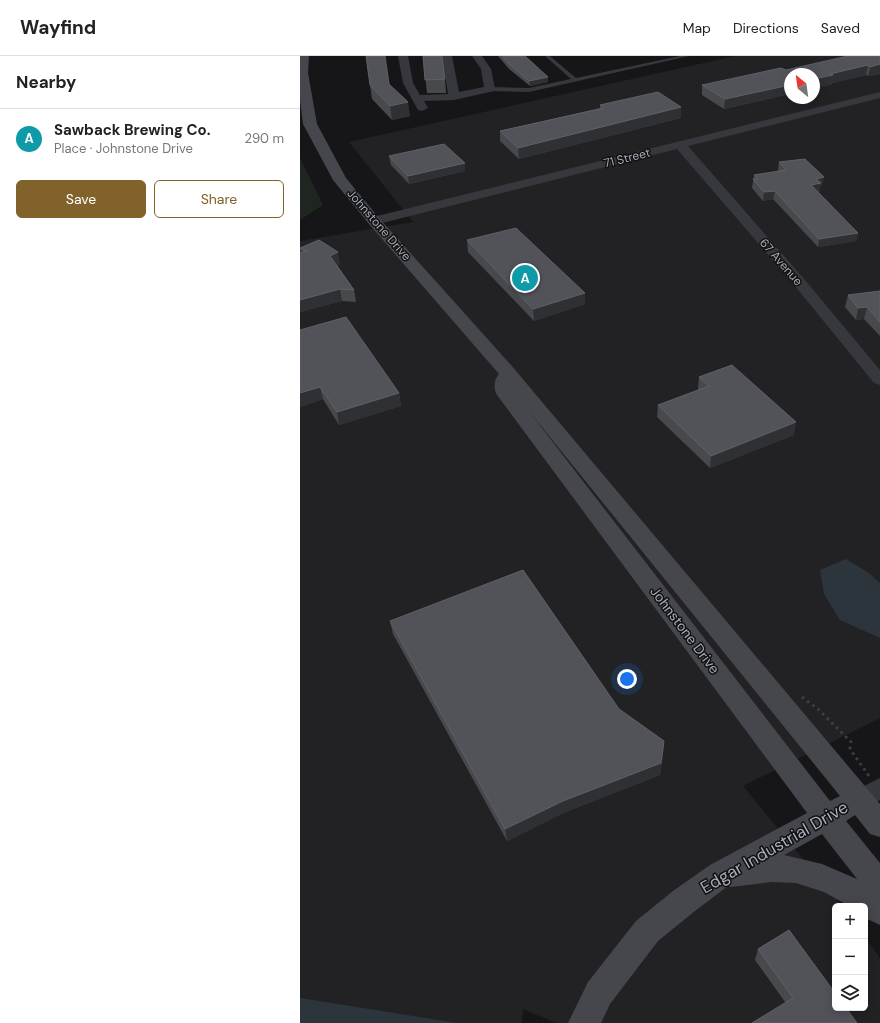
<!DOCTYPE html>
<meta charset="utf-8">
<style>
body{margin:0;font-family:"DM Sans",sans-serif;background:#f6f6f6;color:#222}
.controls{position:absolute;right:12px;bottom:12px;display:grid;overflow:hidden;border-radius:6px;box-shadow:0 2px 10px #0003}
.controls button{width:36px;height:36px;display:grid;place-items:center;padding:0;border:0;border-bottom:1px solid #e0e0e0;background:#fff;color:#222;font:20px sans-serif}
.compass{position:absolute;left:484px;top:12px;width:36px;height:36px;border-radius:50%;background:#fff;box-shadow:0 2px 10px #0003;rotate:331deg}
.you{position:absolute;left:327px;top:623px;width:14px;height:14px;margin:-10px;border:3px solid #fff;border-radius:50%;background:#1a73e8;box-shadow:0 0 0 6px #1a73e833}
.badge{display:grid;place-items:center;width:26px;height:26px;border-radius:50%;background:#80622a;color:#fff;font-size:13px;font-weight:700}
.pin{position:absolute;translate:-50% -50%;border:2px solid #fff;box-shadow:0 1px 4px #0006}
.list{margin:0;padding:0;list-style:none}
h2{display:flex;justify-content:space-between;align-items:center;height:52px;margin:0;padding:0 16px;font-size:17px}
h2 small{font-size:13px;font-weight:400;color:#767676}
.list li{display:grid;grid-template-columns:26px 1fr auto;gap:12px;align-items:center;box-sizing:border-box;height:60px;padding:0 16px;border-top:1px solid #e0e0e0}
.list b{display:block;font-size:15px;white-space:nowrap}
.list p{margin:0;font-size:13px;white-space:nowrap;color:#767676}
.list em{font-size:13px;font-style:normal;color:#767676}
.actions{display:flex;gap:8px;padding:12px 16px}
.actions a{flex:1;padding:9px 0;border:1px solid #80622a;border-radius:6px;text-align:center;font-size:14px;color:#80622a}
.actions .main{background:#80622a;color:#fff}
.icon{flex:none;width:22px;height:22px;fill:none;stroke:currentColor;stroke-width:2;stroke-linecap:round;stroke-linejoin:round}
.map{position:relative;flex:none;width:580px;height:967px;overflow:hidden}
header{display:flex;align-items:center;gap:24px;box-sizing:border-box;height:56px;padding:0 20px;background:#fff;border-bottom:1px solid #e0e0e0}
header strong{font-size:19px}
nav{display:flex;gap:22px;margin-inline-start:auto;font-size:14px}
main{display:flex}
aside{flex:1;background:#fff}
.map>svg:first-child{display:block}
.built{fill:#222225;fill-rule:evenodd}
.green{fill:#1e261f}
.water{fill:#2c353c}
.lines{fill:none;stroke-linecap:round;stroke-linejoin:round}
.path{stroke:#3d3f44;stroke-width:3;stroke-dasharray:2.5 4;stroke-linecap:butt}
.lane{fill:#37383d;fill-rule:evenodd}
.street{fill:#37383d;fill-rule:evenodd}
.secondary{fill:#45474d;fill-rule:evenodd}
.wall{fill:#47494d}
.shaded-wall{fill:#2f3033}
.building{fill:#525359;stroke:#5f6168}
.labels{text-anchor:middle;stroke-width:3;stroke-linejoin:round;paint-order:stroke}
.far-street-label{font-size:12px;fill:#a8adb8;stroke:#111113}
.street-label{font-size:14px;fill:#a8adb8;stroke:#111113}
.near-street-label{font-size:17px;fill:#a8adb8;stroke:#111113}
</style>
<header>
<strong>Wayfind</strong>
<nav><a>Map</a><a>Directions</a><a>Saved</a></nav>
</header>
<main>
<aside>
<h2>Nearby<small></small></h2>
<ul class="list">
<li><span class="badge" style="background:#0f9aa8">A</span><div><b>Sawback Brewing Co.</b><p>Place · Johnstone Drive</p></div><em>290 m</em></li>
</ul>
<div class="actions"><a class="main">Save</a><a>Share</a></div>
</aside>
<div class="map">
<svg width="580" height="967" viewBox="0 0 580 967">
<rect width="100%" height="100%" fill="#161618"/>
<path class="built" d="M 435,0 L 580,0 L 580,662 L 443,730 L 542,850 L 535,850 L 535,952 L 565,952 L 565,881 L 580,902 L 580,967 L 256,967 L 223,953 L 222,967 L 0,967 L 0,185 L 113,166 L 49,86 ZM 490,18 L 514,18 L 514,42 L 490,42 Z"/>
<path class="green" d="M 0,102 L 23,149 L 0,164 Z"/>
<path class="water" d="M 546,503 L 569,517 L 580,527 L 580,582 L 540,564 L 524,538 L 520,514 Z
M 0,942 L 157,967 L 0,967 Z"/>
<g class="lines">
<path class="path" d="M 502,641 L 519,654 L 551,686 L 550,693 L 569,720"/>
<path class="lane" d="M 245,0 L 250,0 L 276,22 L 380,0 L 389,0 L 229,36 L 190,35 L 187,33 L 190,31 L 229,32 L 271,23 Z"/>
<path class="street" d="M 98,0 L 108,0 L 113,27 L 120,39 L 148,38 L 142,0 L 152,0 L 159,36 L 184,31 L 181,13 L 172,0 L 182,0 L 191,13 L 195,33 L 194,35 L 154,44 L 124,45 L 128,52 L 122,55 L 118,54 L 103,27 Z
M 580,36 L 580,42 L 388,90 L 505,224 L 580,314 L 580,329 L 574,327 L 495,230 L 377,93 L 74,169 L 69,168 L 67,165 L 69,162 Z
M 580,722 L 580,744 L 558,754 L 550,751 L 546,744 L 550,737 Z"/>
<path class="secondary" d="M 0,0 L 9,0 L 8,17 L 17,68 L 46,122 L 79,162 L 211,309 L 580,748 L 580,781 L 570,778 L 555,759 L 546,765 L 580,807 L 580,869 L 565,862 L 565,850 L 549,850 L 524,836 L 496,827 L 471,826 L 431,831 L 428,830 L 395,855 L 358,885 L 310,948 L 301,967 L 268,967 L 288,926 L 336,865 L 373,835 L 410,809 L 507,757 L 197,339 C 193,333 194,323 199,318 L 69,168 L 33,124 L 3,68 L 0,44 ZM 228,354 L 540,740 L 530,745 ZM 522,778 L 557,823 L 522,808 L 484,799 Z"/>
</g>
<path class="wall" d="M 66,0 L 85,4 L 89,28 L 110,60 L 92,64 L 72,43 Z
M 123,0 L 145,23 L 146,37 L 127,37 Z
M 198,0 L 225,0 L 248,26 L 230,30 L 209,13 Z
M 580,0 L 580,18 L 568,20 L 566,19 L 532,27 L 531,29 L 490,18 L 490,38 L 424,53 L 402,39 L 402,29 L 486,14 Z
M 300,49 L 381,51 L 381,62 L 219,103 L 200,85 L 200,75 L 300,52 Z
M 89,100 L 165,107 L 165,115 L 109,128 L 91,109 Z
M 479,106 L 522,130 L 520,130 L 520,136 L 518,136 L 558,177 L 556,185 L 518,191 L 473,143 L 463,145 L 452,132 L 454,119 L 478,115 L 478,114 Z
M 167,184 L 285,248 L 234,265 L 168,196 Z
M 0,192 L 40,208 L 37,209 L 54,234 L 56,246 L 42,245 L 0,256 L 0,197 L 1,197 Z
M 580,235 L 580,280 L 564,263 L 556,264 L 545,251 L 548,239 Z
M 0,274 L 99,337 L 101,350 L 39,369 L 23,343 L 0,351 Z
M 399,321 L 494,379 L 410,412 L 357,361 L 358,349 L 398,334 L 398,333 Z
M 90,565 L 319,653 L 364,685 L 363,698 L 360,719 L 263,757 L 207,785 L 93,578 Z
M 458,893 L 557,967 L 485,946 L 455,904 Z"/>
<path class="shaded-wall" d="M 580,8 L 580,18 L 568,20 L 570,11 Z
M 568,9 L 566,19 L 532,27 L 531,29 L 514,33 L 514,23 L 530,18 Z
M 248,21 L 248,26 L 230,30 L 229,25 Z
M 490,29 L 490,38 L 424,53 L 425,43 Z
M 108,46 L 110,60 L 92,64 L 90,50 Z
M 381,51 L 381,62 L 219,103 L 218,92 Z
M 165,107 L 165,115 L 109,128 L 108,120 Z
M 524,121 L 522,130 L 520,130 L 520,136 L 509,137 L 511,129 L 516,123 Z
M 475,135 L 473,143 L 463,145 L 464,136 Z
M 558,177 L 556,185 L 518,191 L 519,183 Z
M 38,196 L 40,208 L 32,211 L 30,200 Z
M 40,233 L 42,245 L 0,256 L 0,244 Z
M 285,237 L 285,248 L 234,265 L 233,253 Z
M 567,251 L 564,263 L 556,264 L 558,252 Z
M 20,331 L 23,343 L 0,351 L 0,337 Z
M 99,337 L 101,350 L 39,369 L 37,356 Z
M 496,366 L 494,379 L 410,412 L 411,400 Z
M 364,685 L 363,698 L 360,719 L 263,757 L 207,785 L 205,773 Z"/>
<path class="building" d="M 66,0 L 85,0 L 89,28 L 108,46 L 90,50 L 70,29 Z
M 123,0 L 142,0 L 145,23 L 125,24 Z
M 202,0 L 225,0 L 248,21 L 229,25 L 209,8 Z
M 548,0 L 580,0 L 580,8 L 570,11 L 568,9 L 530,18 L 533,19 L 514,23 L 514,18 L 490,18 L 490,29 L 425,43 L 402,29 L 481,12 L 486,14 Z
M 358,36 L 381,51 L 218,92 L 200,75 L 304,52 L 300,49 Z
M 144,88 L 165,107 L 108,120 L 89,100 Z
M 505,103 L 524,121 L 516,123 L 521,127 L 511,129 L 558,177 L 519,183 L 475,135 L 464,136 L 453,123 L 458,123 L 454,119 L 486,114 L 479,106 Z
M 216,172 L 285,237 L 233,253 L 167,184 Z
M 19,184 L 38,196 L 30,200 L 54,234 L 40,233 L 0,244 L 0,197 L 7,195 L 0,192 Z
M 580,235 L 580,266 L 567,251 L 558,252 L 548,239 Z
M 46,261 L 99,337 L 37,356 L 20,331 L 0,337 L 0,274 Z
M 432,309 L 496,366 L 411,400 L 358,349 L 409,330 L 399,321 Z
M 223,514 L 319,653 L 364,685 L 361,707 L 263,745 L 205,773 L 90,565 Z
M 489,874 L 535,937 L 535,952 L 546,952 L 557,967 L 452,967 L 493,942 L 458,893 Z"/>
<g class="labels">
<g class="far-street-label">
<text transform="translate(327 102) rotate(-14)" y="4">71 Street</text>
<text transform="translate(79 169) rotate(49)" y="4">Johnstone Drive</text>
<text transform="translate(481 206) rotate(49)" y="4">67 Avenue</text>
</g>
<g class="street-label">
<text transform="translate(385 574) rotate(53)" y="5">Johnstone Drive</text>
</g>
<g class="near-street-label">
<text transform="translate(474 791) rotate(-30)" y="6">Edgar Industrial Drive</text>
</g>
</g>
</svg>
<div class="controls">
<button>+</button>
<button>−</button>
<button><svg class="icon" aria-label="layers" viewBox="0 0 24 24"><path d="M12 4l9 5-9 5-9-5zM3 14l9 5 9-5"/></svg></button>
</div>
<svg class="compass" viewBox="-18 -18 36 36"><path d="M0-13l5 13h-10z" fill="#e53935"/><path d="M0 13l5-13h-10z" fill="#767676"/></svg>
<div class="you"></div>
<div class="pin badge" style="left:225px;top:222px;background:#0f9aa8">A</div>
</div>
</main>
